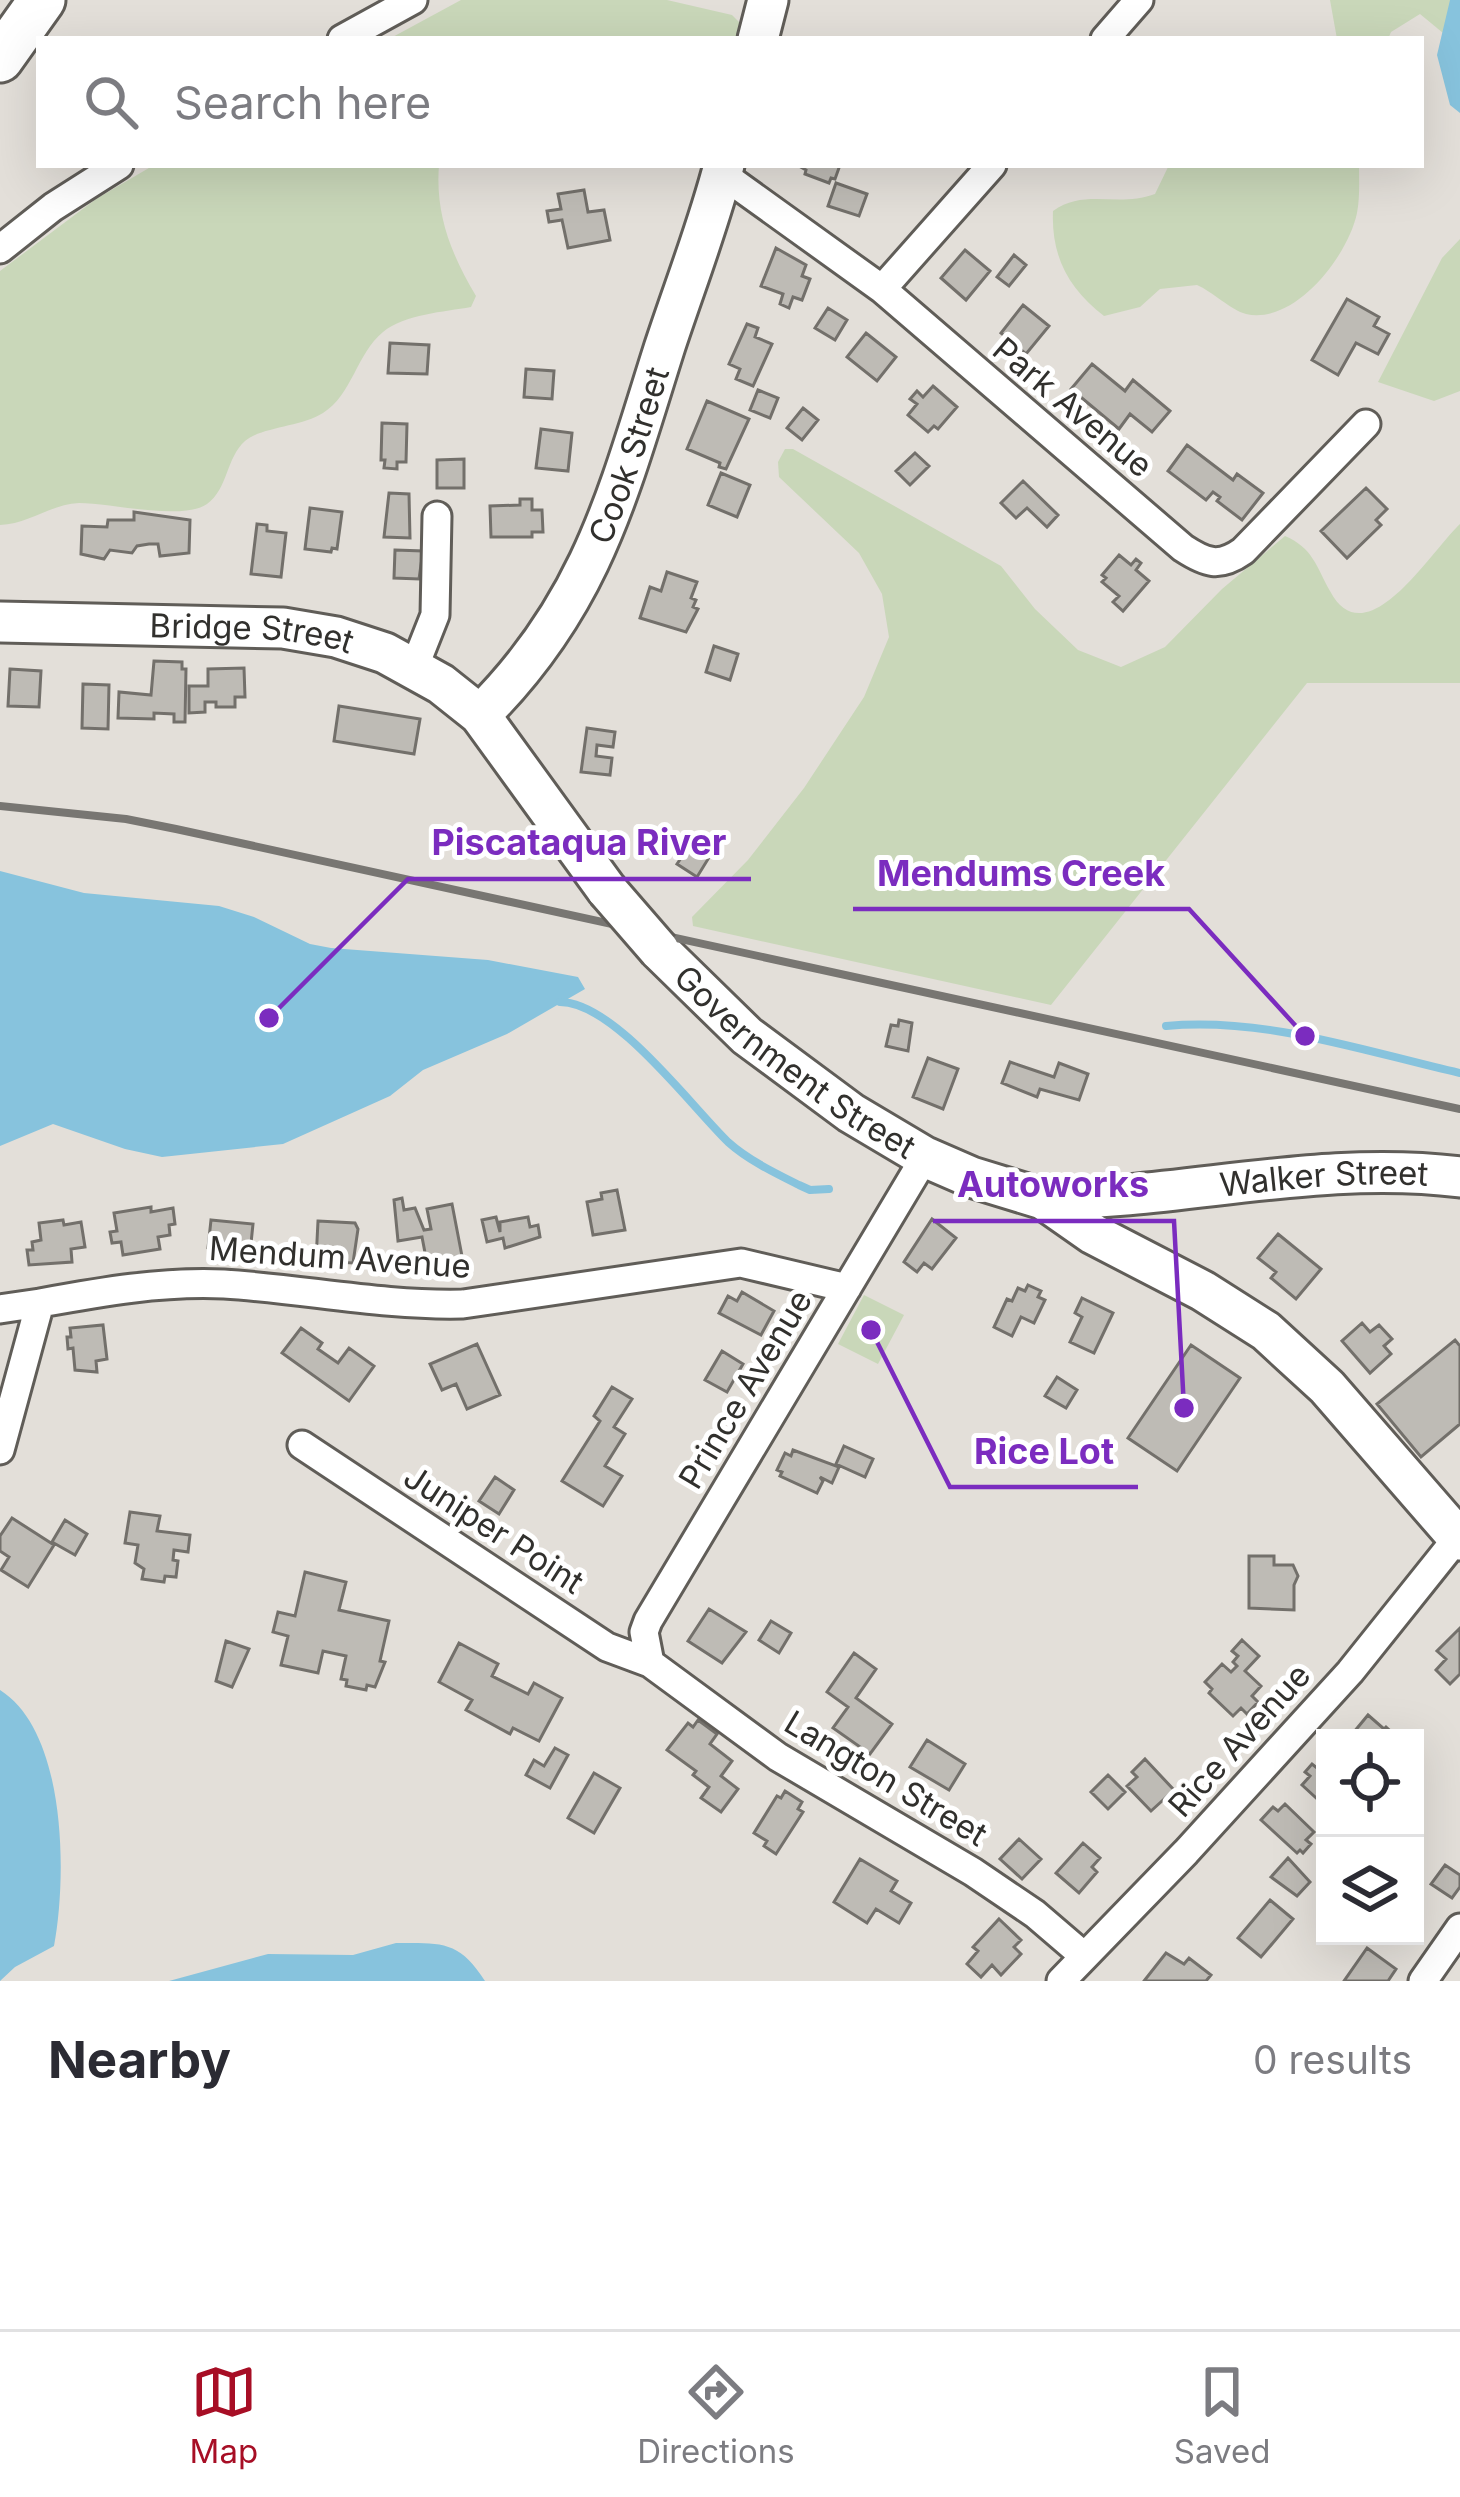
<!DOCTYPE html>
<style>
body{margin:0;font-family:Inter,sans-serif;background:#f7f7f7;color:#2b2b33}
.controls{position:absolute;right:36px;bottom:36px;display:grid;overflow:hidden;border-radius:0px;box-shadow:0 12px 48px #0002}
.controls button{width:108px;height:108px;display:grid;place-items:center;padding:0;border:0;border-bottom:3px solid #e1e1e2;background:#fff;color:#2b2b33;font:60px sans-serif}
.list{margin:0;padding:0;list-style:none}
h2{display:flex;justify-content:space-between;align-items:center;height:156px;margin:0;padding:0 48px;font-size:51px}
h2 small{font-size:39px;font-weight:400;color:#7c7c81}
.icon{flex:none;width:66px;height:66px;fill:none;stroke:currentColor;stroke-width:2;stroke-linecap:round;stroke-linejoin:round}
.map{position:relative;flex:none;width:1460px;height:1981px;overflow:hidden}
.search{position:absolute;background:#fff;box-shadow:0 12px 48px #0002;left:36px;right:36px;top:36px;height:132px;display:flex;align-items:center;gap:30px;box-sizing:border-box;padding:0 42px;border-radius:0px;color:#7c7c81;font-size:45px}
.sheet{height:348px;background:#fff}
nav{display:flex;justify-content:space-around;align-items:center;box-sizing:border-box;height:168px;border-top:3px solid #e1e1e2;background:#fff;font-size:33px;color:#7c7c81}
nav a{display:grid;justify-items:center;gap:6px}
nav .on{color:#a70e25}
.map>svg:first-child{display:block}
.green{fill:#c9d7b9}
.water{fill:#87c3dd}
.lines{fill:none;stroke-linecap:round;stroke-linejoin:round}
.stream{stroke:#87c3dd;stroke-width:8}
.building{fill:#bebbb5;stroke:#73706b;stroke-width:3}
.street-casing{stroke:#605d58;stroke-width:33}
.secondary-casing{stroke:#605d58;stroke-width:45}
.primary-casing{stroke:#605d58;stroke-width:51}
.street{stroke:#fff;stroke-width:27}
.secondary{stroke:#fff;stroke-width:39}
.primary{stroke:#fff;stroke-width:45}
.rail{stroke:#787672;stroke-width:8}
.secondary-bridge-casing{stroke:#605d58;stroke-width:45;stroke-linecap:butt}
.secondary-bridge{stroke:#fff;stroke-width:39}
.labels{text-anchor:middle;stroke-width:10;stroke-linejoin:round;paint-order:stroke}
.street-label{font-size:33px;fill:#31302d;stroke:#fff}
.leader{fill:none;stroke:#7b2cbf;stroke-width:4.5}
.callout-dot{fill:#7b2cbf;stroke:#fff;stroke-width:4.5}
.callout-label{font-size:36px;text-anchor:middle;font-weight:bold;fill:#7b2cbf;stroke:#fff;stroke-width:10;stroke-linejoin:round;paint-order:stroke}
</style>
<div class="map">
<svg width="1460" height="1981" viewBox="0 0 1460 1981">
<rect width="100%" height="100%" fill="#e3dfd9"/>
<path class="green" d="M 461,0 L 667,0 L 732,15 L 740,23 L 736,39 L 389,39 Z
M 1330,0 L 1460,0 L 1460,47 L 1420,14 L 1391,32 L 1388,39 L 1337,39 Z
M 154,165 L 439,165 C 435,214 451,254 476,296 L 471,307 C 444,312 405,314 383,332 C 357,353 352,395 323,413 C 301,427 261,427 245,441 C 226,458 228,489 207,504 C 183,521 110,503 79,503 C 51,504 29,524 0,525 L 0,271 L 96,199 Z
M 1169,165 L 1359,165 C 1359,180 1360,198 1357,213 C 1348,256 1295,325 1246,314 C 1231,310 1213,292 1197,285 L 1160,289 L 1140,307 L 1104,316 C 1069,289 1051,257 1053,211 C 1085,188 1117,208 1155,194 Z
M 1460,239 L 1460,391 L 1434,401 L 1378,382 L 1442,258 Z
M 785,449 L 793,449 L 1001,566 L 1035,609 L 1078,650 L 1121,667 L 1165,647 L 1222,589 L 1285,536 C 1313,548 1316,566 1330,591 C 1366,659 1431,551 1460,524 L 1460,683 L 1307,683 L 1051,1005 L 693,926 L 692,917 L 748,860 L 804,788 L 864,697 L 889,637 L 882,594 L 859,553 L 779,477 L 778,462 Z
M 864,1295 L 904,1315 L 878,1364 L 838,1344 Z"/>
<path class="water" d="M 1450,0 L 1460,0 L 1460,113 L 1450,105 L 1437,55 Z
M 0,871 L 84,893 L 219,906 L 254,917 L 310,944 L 331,948 L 488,960 L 578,977 L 585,989 L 507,1034 L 423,1070 L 390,1096 L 283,1144 L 162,1157 L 125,1149 L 53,1124 L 0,1146 Z
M 0,1690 C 67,1732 67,1877 54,1946 L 15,1967 L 0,1981 Z
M 396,1943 C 441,1943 459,1940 485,1981 L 169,1981 L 268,1954 L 353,1955 Z"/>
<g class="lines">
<path class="stream" d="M 560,1002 C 614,1002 690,1105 728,1142 C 748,1160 775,1173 799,1185 L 810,1190 L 829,1189
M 1166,1026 C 1266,1017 1363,1051 1460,1073"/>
</g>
<path class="building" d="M 797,165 L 840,165 L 835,179 L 831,178 L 829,183 L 805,174 L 806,170 Z
M 836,183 L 867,194 L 859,216 L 828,206 Z
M 584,190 L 588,212 L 604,210 L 610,240 L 568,248 L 562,220 L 549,222 L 547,211 L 561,209 L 558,194 Z
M 776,248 L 806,265 L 802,276 L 810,279 L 802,300 L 793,297 L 789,308 L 780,304 L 783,294 L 761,286 Z
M 965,250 L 990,271 L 966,300 L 941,278 Z
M 1014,255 L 1026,265 L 1009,286 L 997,277 Z
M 1347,299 L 1379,317 L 1374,326 L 1389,334 L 1378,354 L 1356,343 L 1338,375 L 1312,360 Z
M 1023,305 L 1049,326 L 1026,354 L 1001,333 Z
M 828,308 L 847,320 L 835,340 L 815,328 Z
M 747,324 L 758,328 L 755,337 L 772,344 L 753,386 L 736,379 L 740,369 L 729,364 Z
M 866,333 L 896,357 L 877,381 L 847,357 Z
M 390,343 L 429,345 L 427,374 L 388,373 Z
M 1092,364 L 1125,391 L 1133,380 L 1170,411 L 1152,432 L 1130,414 L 1119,429 L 1071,389 Z
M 526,369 L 554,371 L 552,399 L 524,397 Z
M 933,386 L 957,407 L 938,429 L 934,426 L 928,432 L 908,415 L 917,404 L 910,399 L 917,391 L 923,397 Z
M 758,390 L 778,398 L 770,418 L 750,410 Z
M 707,401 L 749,419 L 726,469 L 719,467 L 720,463 L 687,449 Z
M 803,408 L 818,420 L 802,440 L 787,428 Z
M 382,423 L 407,424 L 406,462 L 397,462 L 397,469 L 384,468 L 385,460 L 381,460 Z
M 541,429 L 572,433 L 568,471 L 536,468 Z
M 1187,445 L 1233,480 L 1237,474 L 1263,493 L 1242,520 L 1217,501 L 1220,497 L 1213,492 L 1206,500 L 1168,471 Z
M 915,453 L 929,466 L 910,485 L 896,471 Z
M 464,459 L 464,488 L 437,488 L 437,460 Z
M 721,473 L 750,485 L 737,517 L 708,505 Z
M 1023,481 L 1058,515 L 1047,527 L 1027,508 L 1016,518 L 1001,503 Z
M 1366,488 L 1387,509 L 1376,520 L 1381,525 L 1347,558 L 1321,531 Z
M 389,493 L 409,494 L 410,538 L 384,537 Z
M 520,499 L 532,499 L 532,510 L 542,510 L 543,532 L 532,532 L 532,537 L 491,537 L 490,506 L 520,505 Z
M 310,508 L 342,512 L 337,549 L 332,548 L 331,552 L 305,549 Z
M 134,512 L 190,520 L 189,553 L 160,556 L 158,544 L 149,544 L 137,546 L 132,553 L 110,550 L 104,559 L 81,554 L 82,526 L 107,527 L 108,520 L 134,520 Z
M 257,524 L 267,525 L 267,531 L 286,533 L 281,577 L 251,574 Z
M 395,550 L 423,551 L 419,579 L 394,578 Z
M 1119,555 L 1131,565 L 1136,559 L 1141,563 L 1136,570 L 1149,581 L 1123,611 L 1113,602 L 1119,596 L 1102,582 L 1106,578 L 1102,575 Z
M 667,572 L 697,582 L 691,598 L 696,600 L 693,607 L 698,609 L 686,632 L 640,618 L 650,587 L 661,591 Z
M 714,646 L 738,654 L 730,680 L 706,672 Z
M 154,661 L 182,662 L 182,669 L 186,669 L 185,722 L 174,722 L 174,714 L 154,713 L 154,719 L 118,718 L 119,692 L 151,695 Z
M 244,668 L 245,697 L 235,697 L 235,707 L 216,707 L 216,702 L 205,702 L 205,712 L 189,713 L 189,686 L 208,686 L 208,669 Z
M 10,669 L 41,671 L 39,707 L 8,706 Z
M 83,684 L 109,685 L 108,729 L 82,728 Z
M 339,706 L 420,719 L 414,754 L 334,741 Z
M 587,728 L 615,732 L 613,747 L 597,745 L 596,756 L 612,758 L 610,775 L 581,772 Z
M 698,833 L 710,840 L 706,846 L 713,851 L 697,877 L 677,864 Z
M 899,1020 L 912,1023 L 908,1051 L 886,1046 L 891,1025 L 898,1026 Z
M 928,1058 L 958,1069 L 943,1109 L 913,1097 Z
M 1010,1062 L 1054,1077 L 1059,1063 L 1088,1074 L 1079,1100 L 1040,1089 L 1037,1097 L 1002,1083 Z
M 617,1190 L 625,1230 L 593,1235 L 587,1202 L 602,1199 L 601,1193 Z
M 402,1198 L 404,1210 L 415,1208 L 424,1230 L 431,1229 L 427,1209 L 452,1204 L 462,1256 L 452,1258 L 453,1263 L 427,1263 L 422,1237 L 398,1241 L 394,1200 Z
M 151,1207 L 151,1212 L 173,1208 L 175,1224 L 169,1225 L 170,1235 L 158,1237 L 160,1249 L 123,1255 L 121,1242 L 112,1243 L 110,1232 L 117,1231 L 114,1213 Z
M 496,1217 L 500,1232 L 500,1222 L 528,1217 L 530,1227 L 538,1225 L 540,1237 L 505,1248 L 503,1238 L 487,1242 L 482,1220 Z
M 932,1219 L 956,1238 L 932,1269 L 924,1263 L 917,1272 L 904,1262 Z
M 63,1220 L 64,1225 L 81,1222 L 85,1247 L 71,1249 L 72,1262 L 29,1265 L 27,1250 L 33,1250 L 32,1242 L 41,1240 L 39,1223 Z
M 211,1220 L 253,1224 L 250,1253 L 237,1252 L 237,1256 L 208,1248 Z
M 318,1221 L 355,1223 L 358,1229 L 353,1263 L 316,1261 Z
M 1278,1234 L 1321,1269 L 1296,1299 L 1271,1278 L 1276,1272 L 1258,1258 Z
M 1028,1285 L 1041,1291 L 1038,1297 L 1045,1300 L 1034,1323 L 1021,1317 L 1012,1336 L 994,1327 L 1007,1299 L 1012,1301 L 1018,1288 L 1025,1291 Z
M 742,1292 L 774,1311 L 761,1335 L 719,1313 L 728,1296 L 737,1301 Z
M 1082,1298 L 1113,1313 L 1094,1353 L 1070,1342 L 1082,1317 L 1075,1313 Z
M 1362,1323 L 1370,1332 L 1379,1325 L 1392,1339 L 1384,1346 L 1391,1354 L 1370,1373 L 1342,1341 Z
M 103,1325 L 107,1359 L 96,1361 L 97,1372 L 75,1370 L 73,1348 L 68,1349 L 67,1337 L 71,1337 L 70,1328 Z
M 301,1328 L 322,1343 L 318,1349 L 338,1363 L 349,1348 L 374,1366 L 349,1401 L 282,1353 Z
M 1455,1340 L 1460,1346 L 1460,1424 L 1421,1457 L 1377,1404 Z
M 477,1344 L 500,1395 L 467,1409 L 456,1384 L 442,1390 L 430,1364 Z
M 1191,1345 L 1240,1378 L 1177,1471 L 1128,1438 Z
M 722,1351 L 743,1364 L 727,1392 L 705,1380 Z
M 1057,1377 L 1077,1390 L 1066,1408 L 1045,1396 Z
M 612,1387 L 632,1399 L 614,1427 L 625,1434 L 605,1466 L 622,1476 L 603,1506 L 562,1481 L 600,1421 L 594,1416 Z
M 844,1446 L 873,1459 L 865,1477 L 836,1464 Z
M 793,1450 L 839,1467 L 832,1483 L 820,1477 L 823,1481 L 817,1493 L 780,1476 L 782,1472 L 777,1470 L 785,1453 L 791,1456 Z
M 495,1477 L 514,1490 L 499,1514 L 479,1501 Z
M 130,1512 L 160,1516 L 157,1531 L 190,1535 L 188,1552 L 174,1550 L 173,1560 L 178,1561 L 176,1577 L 165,1576 L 164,1582 L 142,1579 L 144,1569 L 135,1563 L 138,1545 L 125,1543 Z
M 12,1518 L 54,1545 L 28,1587 L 1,1570 L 9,1557 L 0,1551 L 0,1536 Z
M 65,1520 L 87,1534 L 75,1555 L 52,1542 Z
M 1249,1556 L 1274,1556 L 1274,1565 L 1293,1565 L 1298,1576 L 1294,1585 L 1294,1610 L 1249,1608 Z
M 305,1572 L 346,1582 L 339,1610 L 389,1621 L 380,1661 L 385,1662 L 375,1687 L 367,1685 L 366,1690 L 346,1686 L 347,1680 L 341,1679 L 346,1656 L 323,1651 L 318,1673 L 281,1665 L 288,1636 L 273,1632 L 278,1612 L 295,1616 Z
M 709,1609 L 746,1632 L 722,1663 L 688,1641 Z
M 771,1621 L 791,1633 L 779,1653 L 759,1640 Z
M 1460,1628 L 1460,1674 L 1450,1684 L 1436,1670 L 1446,1659 L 1437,1651 Z
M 1242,1640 L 1259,1656 L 1245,1671 L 1261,1686 L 1252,1696 L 1258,1702 L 1247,1714 L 1241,1708 L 1233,1716 L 1209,1693 L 1212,1689 L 1205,1682 L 1222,1664 L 1231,1672 L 1237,1666 L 1233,1662 L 1238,1656 L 1232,1651 Z
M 226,1641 L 249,1649 L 232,1687 L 216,1681 Z
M 459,1643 L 498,1664 L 492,1676 L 528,1694 L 534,1683 L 562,1698 L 539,1741 L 513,1728 L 510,1734 L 466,1710 L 472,1700 L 439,1682 Z
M 854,1653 L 876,1669 L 856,1698 L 892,1724 L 870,1754 L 833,1728 L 848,1707 L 827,1692 Z
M 1368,1715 L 1384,1729 L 1386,1727 L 1397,1737 L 1349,1738 Z
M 698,1720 L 717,1734 L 710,1744 L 732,1761 L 721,1776 L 738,1789 L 721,1812 L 701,1798 L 709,1787 L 693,1775 L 696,1771 L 667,1750 L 688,1723 L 693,1727 Z
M 927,1740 L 965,1764 L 949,1790 L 910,1767 Z
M 555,1748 L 568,1755 L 550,1788 L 526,1775 L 534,1760 L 544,1766 Z
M 1145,1759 L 1174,1790 L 1151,1811 L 1127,1786 L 1137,1777 L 1132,1772 Z
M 1325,1760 L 1325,1806 L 1302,1785 L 1310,1776 L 1305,1772 L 1312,1764 L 1317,1768 Z
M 594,1773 L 620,1788 L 594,1833 L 568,1818 Z
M 1108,1775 L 1125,1792 L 1108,1809 L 1091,1792 Z
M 785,1791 L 802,1802 L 798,1809 L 803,1812 L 776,1854 L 764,1846 L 767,1841 L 754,1833 L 777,1796 L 781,1798 Z
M 1285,1804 L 1314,1832 L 1306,1840 L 1311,1844 L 1303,1853 L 1300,1850 L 1297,1853 L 1261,1820 L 1273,1807 L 1278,1811 Z
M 1019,1839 L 1041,1859 L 1022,1879 L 1000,1859 Z
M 1083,1843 L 1100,1858 L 1092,1867 L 1097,1872 L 1079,1893 L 1056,1873 Z
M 1288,1858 L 1310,1882 L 1297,1896 L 1271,1877 Z
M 860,1859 L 897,1881 L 891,1891 L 911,1903 L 899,1923 L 876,1909 L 867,1923 L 834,1902 Z
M 1445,1865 L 1460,1875 L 1460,1887 L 1452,1898 L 1431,1884 Z
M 1270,1900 L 1293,1919 L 1261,1957 L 1238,1938 Z
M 999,1919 L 1021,1940 L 1014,1947 L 1021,1954 L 1001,1975 L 992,1965 L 981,1977 L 967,1964 L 978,1951 L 973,1947 Z
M 1367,1948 L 1396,1969 L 1388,1981 L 1344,1981 Z
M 1166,1953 L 1184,1964 L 1189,1958 L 1211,1975 L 1206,1981 L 1144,1981 Z"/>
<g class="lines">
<defs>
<path id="street" d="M 342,39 L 413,0
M 1105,39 L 1139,0
M 722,174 L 882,289 L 1183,548 C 1206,563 1219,568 1243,551 L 1366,424
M 0,249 L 53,207 L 119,165
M 882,289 L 992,165
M 414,668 L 435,615 L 437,516
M 40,1303 C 101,1292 162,1281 224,1284 C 304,1289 383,1306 463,1304 L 741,1263 L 847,1288
M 0,1309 L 40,1303 L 0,1450
M 302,1445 L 607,1647 L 650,1663 L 778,1757 L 973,1872 L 1035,1914 L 1084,1956
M 650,1663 L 644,1632 L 648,1621 L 925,1157
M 1061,1981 L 1186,1852 L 1350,1672 L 1458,1537
M 1423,1981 L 1460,1928"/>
<g id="secondary">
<path d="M 758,39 L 768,0"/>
<path id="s1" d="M 0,622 L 283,628 L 336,637 L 385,653 L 441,684 L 480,715 L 607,890"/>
<path id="s2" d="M 480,715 C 592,604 618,494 664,349 C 684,288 708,227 724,165"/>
<path id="s3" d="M 659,950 L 747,1036 L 851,1113 L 925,1157 L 971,1177 L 1043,1199 L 1093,1234 L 1203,1291 L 1266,1331 L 1327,1387 L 1460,1540"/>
<path id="s4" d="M 1043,1199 C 1183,1199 1320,1159 1460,1177"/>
</g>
<path id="primary" d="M 0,59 L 42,0"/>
</defs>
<use href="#street" class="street-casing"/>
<use href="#secondary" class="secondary-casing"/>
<use href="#primary" class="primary-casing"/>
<use href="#street" class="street"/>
<use href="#secondary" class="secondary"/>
<use href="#primary" class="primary"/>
<path class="rail" d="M 0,806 L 126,819 L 176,829 L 1460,1109"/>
<defs>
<path id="secondary-bridge" d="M 607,890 L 659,950"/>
</defs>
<use href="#secondary-bridge" class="secondary-bridge-casing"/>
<use href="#secondary-bridge" class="secondary-bridge"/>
</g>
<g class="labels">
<g class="street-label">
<text transform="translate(1073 407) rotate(40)" y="12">Park Avenue</text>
<text dy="12" stroke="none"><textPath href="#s2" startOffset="303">Cook Street</textPath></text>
<text dy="12" stroke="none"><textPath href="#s1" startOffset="252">Bridge Street</textPath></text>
<text dy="12" stroke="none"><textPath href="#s3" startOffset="177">Government Street</textPath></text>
<text dy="12" stroke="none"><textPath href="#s4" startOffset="282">Walker Street</textPath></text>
<text transform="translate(340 1257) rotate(4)" y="12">Mendum Avenue</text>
<text transform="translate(745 1389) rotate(-59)" y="12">Prince Avenue</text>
<text transform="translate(494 1529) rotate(33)" y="12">Juniper Point</text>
<text transform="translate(1239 1740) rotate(-48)" y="12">Rice Avenue</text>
<text transform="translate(886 1778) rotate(31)" y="12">Langton Street</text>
</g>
</g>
<path class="leader" d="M269 1018L408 879H751M1305 1036L1189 909H853M1184 1408L1174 1221H933M871 1330L950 1487H1138"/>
<g class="callout-dot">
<circle cx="269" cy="1018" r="12"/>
<circle cx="1305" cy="1036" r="12"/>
<circle cx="1184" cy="1408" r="12"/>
<circle cx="871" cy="1330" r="12"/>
</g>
<g class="callout-label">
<text x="579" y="855">Piscataqua River</text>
<text x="1021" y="886">Mendums Creek</text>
<text x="1053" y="1197">Autoworks</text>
<text x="1044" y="1464">Rice Lot</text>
</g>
</svg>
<div class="controls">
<button><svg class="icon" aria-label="locate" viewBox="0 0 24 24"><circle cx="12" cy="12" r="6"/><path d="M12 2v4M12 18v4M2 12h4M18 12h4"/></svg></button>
<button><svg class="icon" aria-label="layers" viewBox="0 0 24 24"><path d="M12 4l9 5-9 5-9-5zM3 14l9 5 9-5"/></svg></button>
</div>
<div class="search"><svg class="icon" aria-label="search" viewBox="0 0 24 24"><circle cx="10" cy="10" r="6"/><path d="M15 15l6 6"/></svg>Search here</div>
</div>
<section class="sheet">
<h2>Nearby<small>0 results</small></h2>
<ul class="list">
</ul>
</section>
<nav>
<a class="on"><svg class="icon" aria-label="map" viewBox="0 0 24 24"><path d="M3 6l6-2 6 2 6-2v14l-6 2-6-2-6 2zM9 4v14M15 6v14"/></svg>Map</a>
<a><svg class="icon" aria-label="directions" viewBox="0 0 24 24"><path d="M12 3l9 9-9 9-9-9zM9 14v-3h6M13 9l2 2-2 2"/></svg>Directions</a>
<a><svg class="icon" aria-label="saved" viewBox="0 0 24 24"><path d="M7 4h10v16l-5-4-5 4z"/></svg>Saved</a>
</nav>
